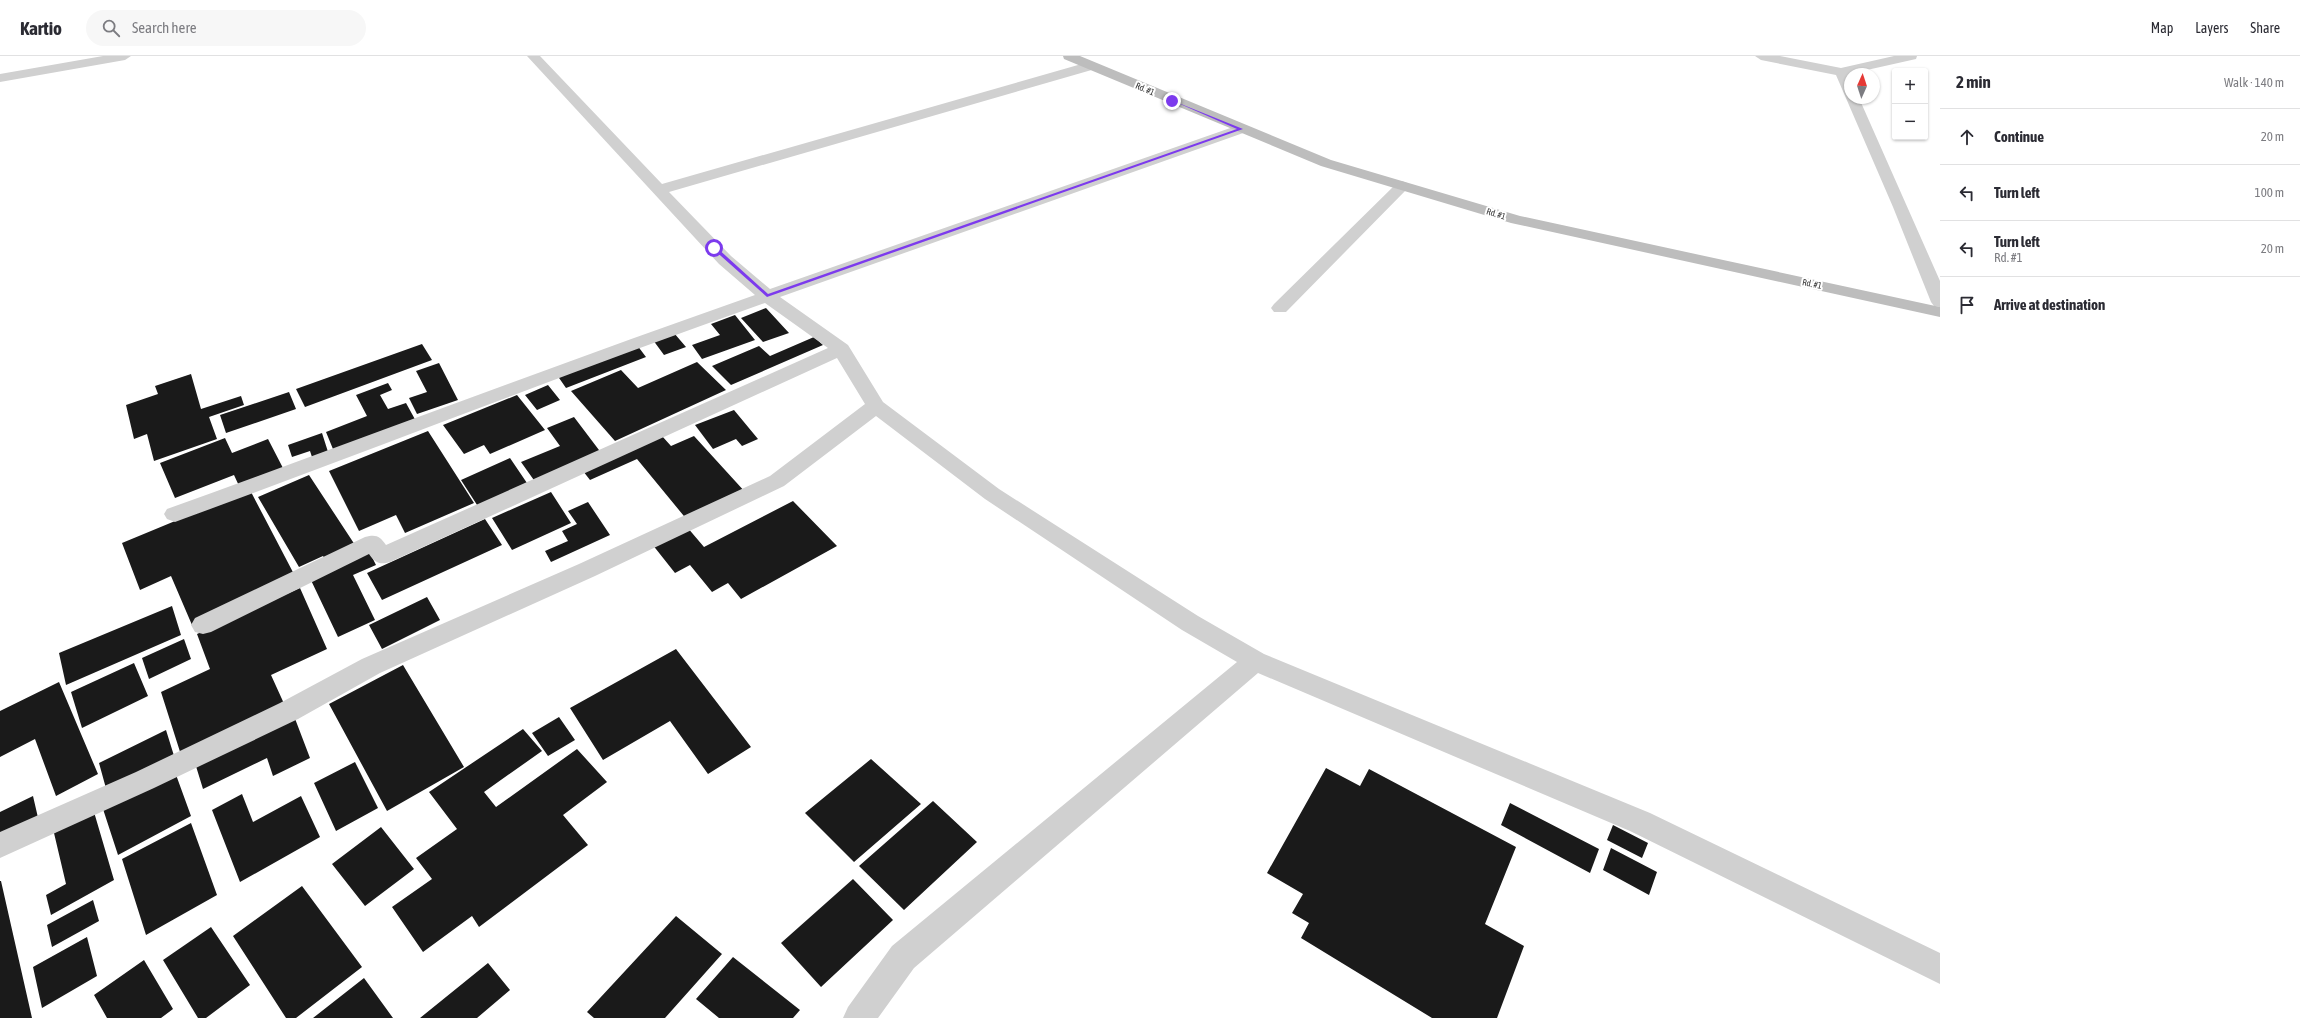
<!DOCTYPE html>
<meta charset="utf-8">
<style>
body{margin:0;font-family:"Asap Condensed",sans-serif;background:#f7f7f7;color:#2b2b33}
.controls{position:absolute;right:12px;top:12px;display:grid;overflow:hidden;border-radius:4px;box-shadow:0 1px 3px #0004}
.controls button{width:36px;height:36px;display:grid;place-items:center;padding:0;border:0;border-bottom:1px solid #e1e1e2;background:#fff;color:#2b2b33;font:20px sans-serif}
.compass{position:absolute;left:1844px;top:12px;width:36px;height:36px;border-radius:50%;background:#fff;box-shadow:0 1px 3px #0004;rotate:3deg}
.stop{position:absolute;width:12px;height:12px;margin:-9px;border:3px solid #7c3aed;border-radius:50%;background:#fff}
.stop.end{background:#7c3aed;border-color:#fff;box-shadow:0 1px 4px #0008}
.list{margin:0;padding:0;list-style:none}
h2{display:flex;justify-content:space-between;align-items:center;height:52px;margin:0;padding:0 16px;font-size:17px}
h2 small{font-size:13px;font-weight:400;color:#7c7c81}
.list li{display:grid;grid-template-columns:26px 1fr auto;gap:12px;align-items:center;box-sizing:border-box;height:56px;padding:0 16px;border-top:1px solid #e1e1e2}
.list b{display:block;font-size:15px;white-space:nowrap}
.list p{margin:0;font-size:13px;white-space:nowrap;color:#7c7c81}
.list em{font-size:13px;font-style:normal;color:#7c7c81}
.icon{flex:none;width:22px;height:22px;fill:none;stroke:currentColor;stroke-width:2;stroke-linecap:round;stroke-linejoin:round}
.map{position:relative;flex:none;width:1940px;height:962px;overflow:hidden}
header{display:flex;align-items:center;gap:24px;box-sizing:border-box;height:56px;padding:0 20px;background:#fff;border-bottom:1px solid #e1e1e2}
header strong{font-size:19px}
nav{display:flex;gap:22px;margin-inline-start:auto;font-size:14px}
.search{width:280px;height:36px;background:#f7f7f7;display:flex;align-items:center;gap:10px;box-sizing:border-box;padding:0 14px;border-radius:22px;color:#7c7c81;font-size:15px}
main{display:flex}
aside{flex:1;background:#fff}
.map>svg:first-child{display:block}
.building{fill:#1a1a1a}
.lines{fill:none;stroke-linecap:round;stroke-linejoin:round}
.minor{fill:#d0d0d0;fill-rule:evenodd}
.secondary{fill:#bdbdbd;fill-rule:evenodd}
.route{fill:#7c3aed}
.labels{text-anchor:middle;stroke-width:4;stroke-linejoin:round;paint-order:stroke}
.far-street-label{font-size:9px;fill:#333;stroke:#fff}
</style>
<header>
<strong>Kartio</strong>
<div class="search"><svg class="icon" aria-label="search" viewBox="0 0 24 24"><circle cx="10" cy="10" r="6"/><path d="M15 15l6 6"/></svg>Search here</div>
<nav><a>Map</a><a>Layers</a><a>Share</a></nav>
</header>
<main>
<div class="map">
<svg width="1940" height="962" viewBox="0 0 1940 962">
<rect width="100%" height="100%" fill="#fff"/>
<path class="building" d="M 766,252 L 789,277 L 763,286 L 741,262 Z
M 735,259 L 755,284 L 702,303 L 692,289 L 720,279 L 711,268 Z
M 674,277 L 686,291 L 664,299 L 653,284 Z
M 814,281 L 823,289 L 731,329 L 712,310 L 759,290 L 770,300 Z
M 422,288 L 432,304 L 305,351 L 296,333 Z
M 637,289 L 646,301 L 566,332 L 557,319 Z
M 697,306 L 726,334 L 615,385 L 571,335 L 621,314 L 638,332 Z
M 439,307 L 458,344 L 417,358 L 409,342 L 427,336 L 416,315 Z
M 191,318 L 201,353 L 241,340 L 244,349 L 209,361 L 217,383 L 154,405 L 147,378 L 134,383 L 126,349 L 158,338 L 155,330 Z
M 388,327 L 392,334 L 380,339 L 388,353 L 406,347 L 417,367 L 335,398 L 326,376 L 367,360 L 356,339 Z
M 548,329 L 560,344 L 537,354 L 525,339 Z
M 289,336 L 296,353 L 226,377 L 220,359 Z
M 517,339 L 545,374 L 490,398 L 484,389 L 464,398 L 443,369 Z
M 734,354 L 758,383 L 742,390 L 736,383 L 713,393 L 695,369 Z
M 574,361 L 602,398 L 536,427 L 521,406 L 560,390 L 547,372 Z
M 428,375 L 474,447 L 405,477 L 396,459 L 359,475 L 329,415 Z
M 322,377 L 329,399 L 313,404 L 310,395 L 292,401 L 288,389 Z
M 662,380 L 671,390 L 694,380 L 746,437 L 688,465 L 637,403 L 590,424 L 583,415 Z
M 225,382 L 232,397 L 268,383 L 284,414 L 240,432 L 234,419 L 175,442 L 160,407 Z
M 510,402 L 529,430 L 479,452 L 461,424 Z
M 309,419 L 355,489 L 325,503 L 323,500 L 299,511 L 258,441 Z
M 250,434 L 296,522 L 192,569 L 171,520 L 140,534 L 122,487 Z
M 551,436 L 571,467 L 512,494 L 492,462 Z
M 793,445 L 837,490 L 741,543 L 728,527 L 712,536 L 690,509 L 675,517 L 652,488 L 687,471 L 704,491 Z
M 588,446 L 610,479 L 551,506 L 545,495 L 568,485 L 562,475 L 577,468 L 568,455 Z
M 485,463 L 502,489 L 382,544 L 367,517 Z
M 369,495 L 376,509 L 353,519 L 375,564 L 338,581 L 309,520 Z
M 300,532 L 327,593 L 271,619 L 286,652 L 182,702 L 161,636 L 210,613 L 197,578 Z
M 427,541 L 440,564 L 382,593 L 369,569 Z
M 172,550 L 181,579 L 66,629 L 59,597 Z
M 184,583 L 191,603 L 149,623 L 142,602 Z
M 676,593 L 751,691 L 708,718 L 670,665 L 603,704 L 570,652 Z
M 134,607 L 148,640 L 82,672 L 71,636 Z
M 403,609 L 464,711 L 387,755 L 329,648 Z
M 59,626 L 98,718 L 56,740 L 35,683 L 0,701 L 0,655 Z
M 294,660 L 310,702 L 273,720 L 267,702 L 203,733 L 195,707 Z
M 559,661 L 575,684 L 548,700 L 532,677 Z
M 523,673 L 542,695 L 484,736 L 496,751 L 577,693 L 607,726 L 563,759 L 588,789 L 479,871 L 472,860 L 423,896 L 392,851 L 432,823 L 416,802 L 457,773 L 429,736 Z
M 166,674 L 175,703 L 107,736 L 99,707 Z
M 871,703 L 921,748 L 854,806 L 805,757 Z
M 355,706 L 378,752 L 336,775 L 314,727 Z
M 1326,712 L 1360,730 L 1369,713 L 1516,791 L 1485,868 L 1524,890 L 1497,962 L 1432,962 L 1301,882 L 1309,867 L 1292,857 L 1303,838 L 1267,817 Z
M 175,716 L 191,760 L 118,799 L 103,753 Z
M 242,738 L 253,766 L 301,740 L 320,781 L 240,826 L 212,754 Z
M 33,740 L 39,766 L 0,785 L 0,756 Z
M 933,745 L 977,786 L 904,854 L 859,810 Z
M 1510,747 L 1599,793 L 1590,817 L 1501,769 Z
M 94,756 L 114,824 L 51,859 L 46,839 L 66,828 L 54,777 Z
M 191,767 L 217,839 L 146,879 L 122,803 Z
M 1613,769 L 1648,787 L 1642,802 L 1607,784 Z
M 381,771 L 414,813 L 365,850 L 332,808 Z
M 1611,792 L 1657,816 L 1649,839 L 1603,814 Z
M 853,823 L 893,864 L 821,931 L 781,887 Z
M 0,825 L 1,825 L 32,962 L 0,962 Z
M 302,830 L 362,911 L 296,962 L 286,962 L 233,880 Z
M 93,844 L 99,865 L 52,891 L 47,869 Z
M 676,860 L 722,898 L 665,962 L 594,962 L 587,956 Z
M 211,871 L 250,929 L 206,962 L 198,962 L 163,904 Z
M 87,881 L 97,920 L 42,952 L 33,911 Z
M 733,901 L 800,954 L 793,962 L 719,962 L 696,943 Z
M 144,904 L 173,953 L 161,962 L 107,962 L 94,939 Z
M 488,907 L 510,934 L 477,962 L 420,962 Z
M 364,922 L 393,962 L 313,962 Z"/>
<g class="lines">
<path class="minor" d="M 103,0 L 131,0 L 125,4 L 0,26 L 0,18 Z
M 527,0 L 540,0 L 662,128 L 1085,7 L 1090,6 L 1097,10 L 1095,13 L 669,136 L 731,200 L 770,233 L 1236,70 L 1246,70 L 1248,73 L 1246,76 L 780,241 L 848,289 L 883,346 L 999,433 L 1198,560 L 1264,598 L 1650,757 L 1940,897 L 1940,928 L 1630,775 L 1258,617 L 914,912 L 878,962 L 843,962 L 848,951 L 892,890 L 1237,606 L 1182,574 L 985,443 L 876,360 L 784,430 L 595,520 L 380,617 L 298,663 L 154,732 L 0,802 L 0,776 L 136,716 L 280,647 L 362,603 L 579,508 L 770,420 L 865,348 L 837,302 L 390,506 C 380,509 375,507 369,498 L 211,576 L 203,578 L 195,576 L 191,569 L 195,562 L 365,481 C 376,478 380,480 386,489 L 828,292 L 765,247 C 570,316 377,392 183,463 L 175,466 L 167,463 L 164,458 L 167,453 C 364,382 558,308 755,239 L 719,208 Z
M 1755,0 L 1780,0 L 1841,12 L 1894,0 L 1917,0 L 1916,3 L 1849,18 L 1850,42 L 1859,42 L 1940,225 L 1940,251 L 1934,250 L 1931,246 L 1893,151 L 1836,19 L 1761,4 Z
M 1402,125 L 1407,127 L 1410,130 L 1407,133 L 1286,256 L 1274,256 L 1271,252 L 1274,248 L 1397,127 Z"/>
<path class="secondary" d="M 1063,0 L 1080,0 L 1331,104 L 1520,160 L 1940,251 L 1940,261 L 1511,167 L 1321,110 L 1064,3 Z"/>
</g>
<path class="route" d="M 1171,44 L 1243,73 L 767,241 L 712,192 L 716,191 L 768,238 L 1237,73 Z"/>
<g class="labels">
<g class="far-street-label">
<text transform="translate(1145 33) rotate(23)" y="3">Rd. #1</text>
<text transform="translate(1496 158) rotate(17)" y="3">Rd. #1</text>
<text transform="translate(1812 228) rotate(12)" y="3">Rd. #1</text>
</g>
</g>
</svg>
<div class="controls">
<button>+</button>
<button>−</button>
</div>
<svg class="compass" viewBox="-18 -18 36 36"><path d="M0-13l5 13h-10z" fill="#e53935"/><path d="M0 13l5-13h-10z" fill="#7c7c81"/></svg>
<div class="stop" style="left:714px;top:192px"></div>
<div class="stop end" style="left:1172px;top:45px"></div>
</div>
<aside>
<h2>2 min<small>Walk · 140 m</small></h2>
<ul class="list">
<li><svg class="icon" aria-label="ahead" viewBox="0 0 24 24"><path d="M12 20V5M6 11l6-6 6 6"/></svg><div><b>Continue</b></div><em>20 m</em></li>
<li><svg class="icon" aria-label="left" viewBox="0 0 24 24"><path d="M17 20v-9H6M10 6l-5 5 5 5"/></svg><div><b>Turn left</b></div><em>100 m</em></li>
<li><svg class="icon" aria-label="left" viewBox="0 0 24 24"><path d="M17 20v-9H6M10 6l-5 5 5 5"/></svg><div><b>Turn left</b><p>Rd. #1</p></div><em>20 m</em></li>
<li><svg class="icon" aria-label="arrive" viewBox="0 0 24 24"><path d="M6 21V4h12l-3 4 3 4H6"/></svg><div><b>Arrive at destination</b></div></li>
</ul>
</aside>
</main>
